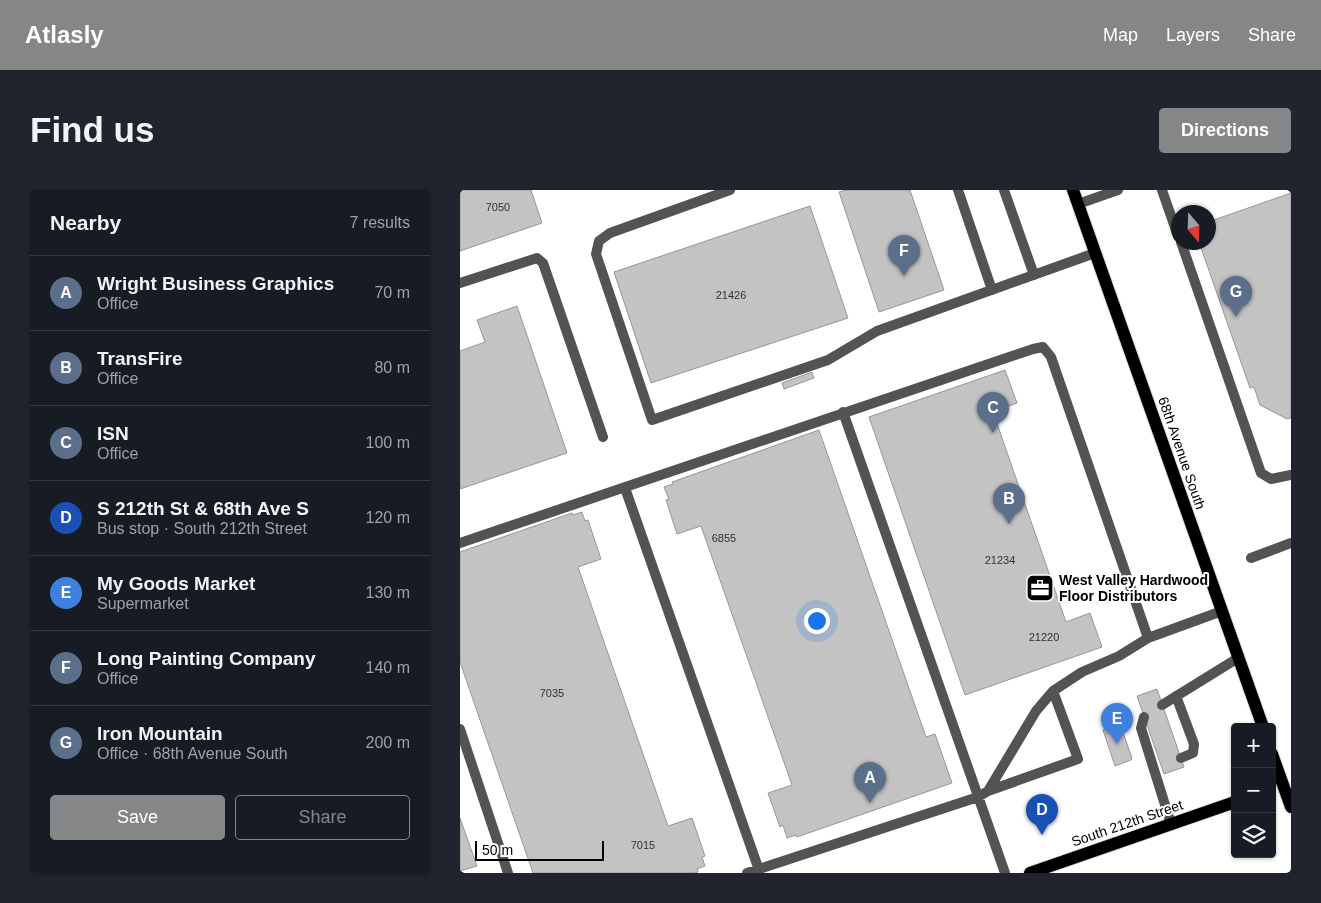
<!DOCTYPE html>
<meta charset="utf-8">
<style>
body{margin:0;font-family:Helvetica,sans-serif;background:#20242c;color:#f1f3f6}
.controls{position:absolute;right:15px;bottom:15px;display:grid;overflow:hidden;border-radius:5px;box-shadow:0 1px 4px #0004}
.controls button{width:45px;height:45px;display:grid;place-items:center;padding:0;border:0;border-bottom:1px solid #363941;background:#171b24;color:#f1f3f6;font:25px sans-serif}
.compass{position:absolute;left:711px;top:15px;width:45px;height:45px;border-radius:50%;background:#171b24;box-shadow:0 1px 4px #0004;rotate:161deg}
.scale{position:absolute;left:15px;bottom:12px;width:129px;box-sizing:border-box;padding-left:5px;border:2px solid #000;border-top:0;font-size:14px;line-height:18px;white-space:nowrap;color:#000;-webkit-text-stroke:4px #fff;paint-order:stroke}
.you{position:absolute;left:356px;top:430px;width:18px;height:18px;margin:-12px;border:4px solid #fff;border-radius:50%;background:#1a73e8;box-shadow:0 0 0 8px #1a73e833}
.badge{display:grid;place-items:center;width:32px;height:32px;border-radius:50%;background:#858687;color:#fff;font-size:16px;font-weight:700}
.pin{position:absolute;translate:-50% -41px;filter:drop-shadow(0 1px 2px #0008)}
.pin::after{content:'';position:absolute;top:26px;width:18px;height:15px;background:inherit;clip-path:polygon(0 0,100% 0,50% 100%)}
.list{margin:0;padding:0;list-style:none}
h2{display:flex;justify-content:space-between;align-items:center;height:65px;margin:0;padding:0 20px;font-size:21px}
h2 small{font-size:16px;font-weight:400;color:#9ea1a6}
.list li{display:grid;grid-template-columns:32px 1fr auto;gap:15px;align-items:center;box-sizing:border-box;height:75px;padding:0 20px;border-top:1px solid #363941}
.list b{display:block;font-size:19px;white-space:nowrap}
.list p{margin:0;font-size:16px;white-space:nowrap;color:#9ea1a6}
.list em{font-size:16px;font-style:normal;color:#9ea1a6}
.actions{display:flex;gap:10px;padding:15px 20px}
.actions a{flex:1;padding:11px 0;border:1px solid #858687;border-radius:5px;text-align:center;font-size:18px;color:#858687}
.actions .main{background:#858687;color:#fff}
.icon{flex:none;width:28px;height:28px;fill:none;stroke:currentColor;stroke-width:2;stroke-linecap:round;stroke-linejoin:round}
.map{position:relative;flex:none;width:831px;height:683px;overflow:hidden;border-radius:5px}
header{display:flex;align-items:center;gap:30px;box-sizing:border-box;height:70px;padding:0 25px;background:#858687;color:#fff}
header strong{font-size:24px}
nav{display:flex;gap:28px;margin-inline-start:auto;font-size:18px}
.intro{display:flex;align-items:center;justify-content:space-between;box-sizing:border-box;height:120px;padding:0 30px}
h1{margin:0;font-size:35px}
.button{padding:12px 22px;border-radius:5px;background:#858687;color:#fff;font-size:18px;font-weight:700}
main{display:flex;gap:30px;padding:0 30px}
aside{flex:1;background:#171b24;border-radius:5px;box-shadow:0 1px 4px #0004}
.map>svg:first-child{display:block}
.building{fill:#c3c3c3;stroke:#979797}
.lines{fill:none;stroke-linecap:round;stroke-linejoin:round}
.primary-casing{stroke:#dbdbdb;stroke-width:14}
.service{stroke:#535353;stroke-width:10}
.primary{stroke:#000;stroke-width:12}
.labels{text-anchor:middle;stroke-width:4;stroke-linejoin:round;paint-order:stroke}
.number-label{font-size:11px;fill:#313131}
.street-label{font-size:14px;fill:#000;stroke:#fff}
.poi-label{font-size:14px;font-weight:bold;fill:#000;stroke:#fff;text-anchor:start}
</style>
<header>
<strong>Atlasly</strong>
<nav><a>Map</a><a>Layers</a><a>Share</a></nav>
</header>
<div class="intro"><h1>Find us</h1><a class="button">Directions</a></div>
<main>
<aside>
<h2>Nearby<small>7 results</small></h2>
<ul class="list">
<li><span class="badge" style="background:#5c6f8a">A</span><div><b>Wright Business Graphics</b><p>Office</p></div><em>70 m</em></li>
<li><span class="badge" style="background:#5c6f8a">B</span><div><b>TransFire</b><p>Office</p></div><em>80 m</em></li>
<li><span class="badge" style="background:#5c6f8a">C</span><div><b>ISN</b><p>Office</p></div><em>100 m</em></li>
<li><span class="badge" style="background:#1a4fb4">D</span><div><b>S 212th St &amp; 68th Ave S</b><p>Bus stop · South 212th Street</p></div><em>120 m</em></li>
<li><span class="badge" style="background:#3f7fe0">E</span><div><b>My Goods Market</b><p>Supermarket</p></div><em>130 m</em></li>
<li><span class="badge" style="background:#5c6f8a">F</span><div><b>Long Painting Company</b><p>Office</p></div><em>140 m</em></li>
<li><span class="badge" style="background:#5c6f8a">G</span><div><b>Iron Mountain</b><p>Office · 68th Avenue South</p></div><em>200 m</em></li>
</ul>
<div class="actions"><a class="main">Save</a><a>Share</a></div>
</aside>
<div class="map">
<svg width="831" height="683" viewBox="0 0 831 683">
<rect width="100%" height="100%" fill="#fff"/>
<path class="building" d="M 0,0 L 71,0 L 82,33 L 0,61 Z
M 386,0 L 450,0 L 484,100 L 419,122 L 379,2 Z
M 831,3 L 831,228 L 827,229 L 800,215 L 794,197 L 790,198 L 739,52 L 748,52 L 748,32 Z
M 350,16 L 388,128 L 191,193 L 154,82 Z
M 57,116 L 107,263 L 0,299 L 0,161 L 25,152 L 17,130 Z
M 545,180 L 557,213 L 533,222 L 606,432 L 630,423 L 642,457 L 505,505 L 409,227 Z
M 352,182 L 354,188 L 324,199 L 322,193 Z
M 359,240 L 466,547 L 475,544 L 492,593 L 337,647 L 336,645 L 327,648 L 323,635 L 320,637 L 308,603 L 332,595 L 241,336 L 217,344 L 206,310 L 209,309 L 204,297 L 213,294 L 212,292 Z
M 122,322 L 125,331 L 128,330 L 141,369 L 118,377 L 208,636 L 232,628 L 245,666 L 242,667 L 245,676 L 237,679 L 238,682 L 234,683 L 73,683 L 0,472 L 0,362 L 112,323 L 113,325 Z
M 697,499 L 724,577 L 704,584 L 677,506 Z
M 660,534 L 672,568 L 671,570 L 655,576 L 643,540 Z
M 0,628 L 17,676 L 0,681 Z"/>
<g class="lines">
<defs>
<path id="primary" d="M 613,0 L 803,537
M 812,564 L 831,617
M 570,683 L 775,612"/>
</defs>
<use href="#primary" class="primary-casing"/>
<path class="service" d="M 270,0 L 150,43 L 139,51 L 136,64 L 192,230 L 368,170 L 417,141 L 635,63
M 498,0 L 532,100
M 544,0 L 574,85
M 702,0 L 718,46
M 618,14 L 658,0
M 721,52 L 801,283 L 811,289 L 831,285
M 0,93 L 77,68 L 83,73 L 143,247
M 383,222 L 545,683
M 165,298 L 300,683
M 0,353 L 573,159 L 583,157 L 591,167 L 688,448
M 791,368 L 831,353
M 716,506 L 734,554 L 733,563 L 721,568
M 702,515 L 778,468
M 684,527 L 681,538 L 711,634
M 0,539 L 48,683
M 528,601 L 618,569 L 593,501
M 287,683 L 518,607 L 528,601 L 576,521 L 593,501 L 622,482 L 659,466 L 688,448 L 762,421"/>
<use href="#primary" class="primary"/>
</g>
<defs>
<symbol id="office-square" viewBox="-11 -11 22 22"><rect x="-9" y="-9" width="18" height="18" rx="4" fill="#000" stroke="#fff"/><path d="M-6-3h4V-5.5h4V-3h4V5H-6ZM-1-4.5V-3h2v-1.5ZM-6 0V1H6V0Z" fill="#fff"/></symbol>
</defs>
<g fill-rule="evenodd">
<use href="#office-square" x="564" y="382" width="32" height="32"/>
</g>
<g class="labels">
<g class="number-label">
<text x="38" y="21">7050</text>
<text x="271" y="109">21426</text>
<text x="264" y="352">6855</text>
<text x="540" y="374">21234</text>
<text x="584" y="451">21220</text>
<text x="92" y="507">7035</text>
<text x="183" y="659">7015</text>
</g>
<g class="street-label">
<text transform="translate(722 263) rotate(71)" y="5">68th Avenue South</text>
<text transform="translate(667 633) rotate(-19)" y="5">South 212th Street</text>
</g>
<g class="poi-label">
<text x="599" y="395">West Valley Hardwood<tspan x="599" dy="16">Floor Distributors</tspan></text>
</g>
</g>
</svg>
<div class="controls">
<button>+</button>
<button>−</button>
<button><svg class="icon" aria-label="layers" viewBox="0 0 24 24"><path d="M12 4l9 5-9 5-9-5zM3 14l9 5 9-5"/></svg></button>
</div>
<svg class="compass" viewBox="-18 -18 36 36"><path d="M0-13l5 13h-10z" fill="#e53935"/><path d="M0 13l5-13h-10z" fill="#9ea1a6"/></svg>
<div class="scale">50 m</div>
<div class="you"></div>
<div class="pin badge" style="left:410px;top:613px;background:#5c6f8a">A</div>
<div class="pin badge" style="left:549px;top:334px;background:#5c6f8a">B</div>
<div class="pin badge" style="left:533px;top:243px;background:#5c6f8a">C</div>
<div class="pin badge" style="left:582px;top:645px;background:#1a4fb4">D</div>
<div class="pin badge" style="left:657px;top:554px;background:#3f7fe0">E</div>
<div class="pin badge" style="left:444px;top:86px;background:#5c6f8a">F</div>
<div class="pin badge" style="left:776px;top:127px;background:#5c6f8a">G</div>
</div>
</main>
